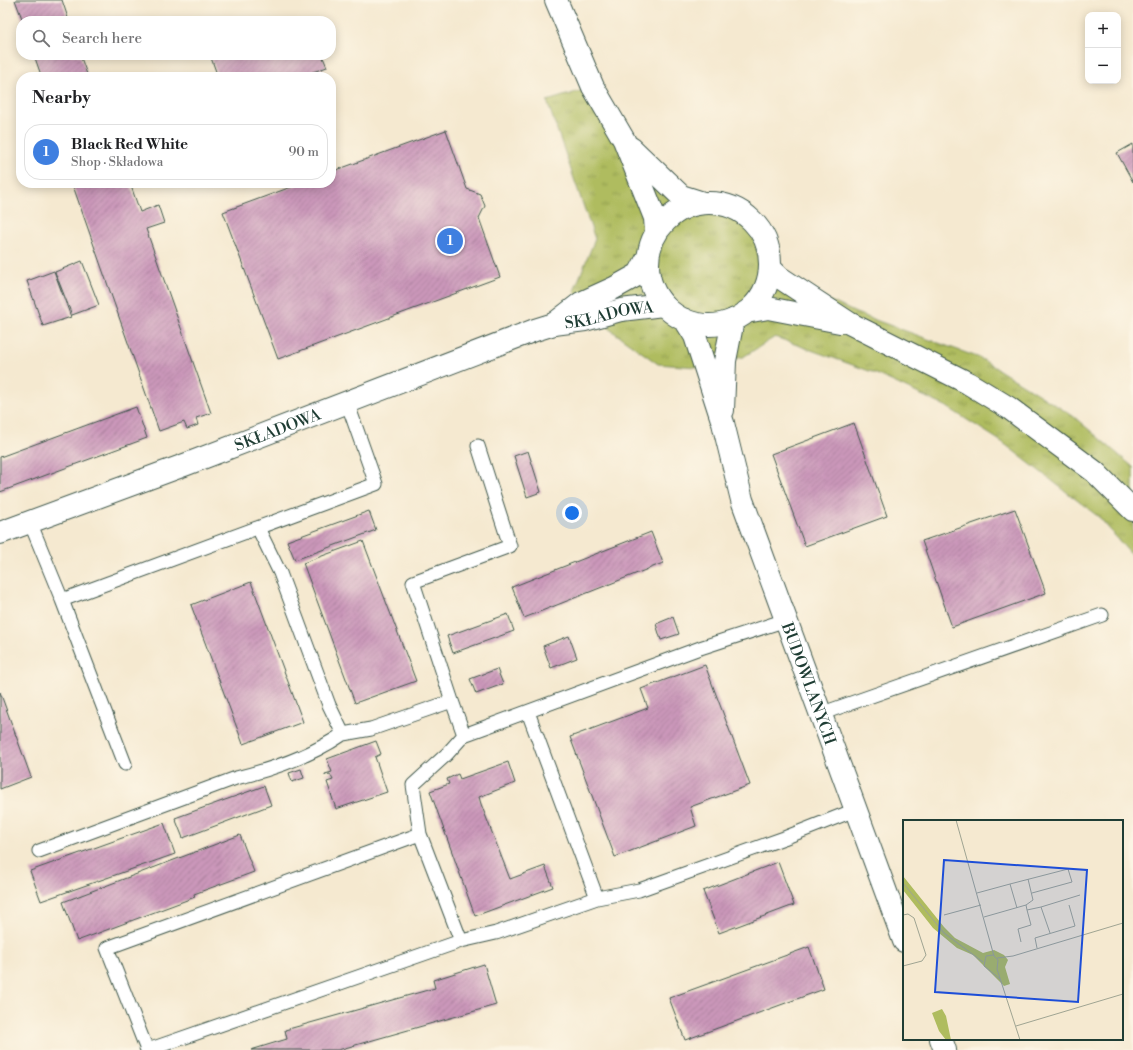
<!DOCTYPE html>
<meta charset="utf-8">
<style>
body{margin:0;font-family:"Libre Bodoni",serif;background:#f2f2f2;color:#202124}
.controls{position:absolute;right:12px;top:12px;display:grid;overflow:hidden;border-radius:8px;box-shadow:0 2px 10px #0003}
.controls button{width:36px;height:36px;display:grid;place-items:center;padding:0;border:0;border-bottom:1px solid #e0e0e0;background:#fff;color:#202124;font:20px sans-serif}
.you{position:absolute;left:572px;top:513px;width:14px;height:14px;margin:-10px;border:3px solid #fff;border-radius:50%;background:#1a73e8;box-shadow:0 0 0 6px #1a73e833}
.badge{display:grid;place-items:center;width:26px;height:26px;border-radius:50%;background:#db2777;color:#fff;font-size:13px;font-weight:700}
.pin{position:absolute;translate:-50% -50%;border:2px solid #fff;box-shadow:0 1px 4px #0006}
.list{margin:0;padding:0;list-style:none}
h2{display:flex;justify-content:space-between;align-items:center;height:52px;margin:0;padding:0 16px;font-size:17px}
h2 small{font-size:13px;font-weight:400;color:#757577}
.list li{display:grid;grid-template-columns:26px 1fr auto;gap:12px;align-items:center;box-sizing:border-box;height:56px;margin:0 8px 8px;padding:0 8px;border:1px solid #e0e0e0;border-radius:16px}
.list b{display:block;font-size:15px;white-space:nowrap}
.list p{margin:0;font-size:13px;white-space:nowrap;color:#757577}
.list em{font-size:13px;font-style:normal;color:#757577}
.icon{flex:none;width:22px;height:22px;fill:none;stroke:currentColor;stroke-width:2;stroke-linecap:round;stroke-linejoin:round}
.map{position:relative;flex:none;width:1133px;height:1050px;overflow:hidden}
.search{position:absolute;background:#fff;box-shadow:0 2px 10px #0003;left:16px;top:16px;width:320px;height:44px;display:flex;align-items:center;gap:10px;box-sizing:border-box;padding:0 14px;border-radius:16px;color:#757577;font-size:15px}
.panel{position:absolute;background:#fff;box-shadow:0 2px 10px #0003;left:16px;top:72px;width:320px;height:116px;border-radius:16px}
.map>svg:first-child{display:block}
.grass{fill:url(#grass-tufts);stroke:#677c49}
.building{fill:url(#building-hatch)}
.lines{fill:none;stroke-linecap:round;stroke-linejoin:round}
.lane-casing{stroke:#3f574b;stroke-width:15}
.street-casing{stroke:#3f574b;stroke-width:24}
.secondary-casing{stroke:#3f574b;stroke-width:24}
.lane{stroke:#fff;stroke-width:13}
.street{stroke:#fff;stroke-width:22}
.secondary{stroke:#fff;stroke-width:22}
.labels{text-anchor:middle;stroke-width:3;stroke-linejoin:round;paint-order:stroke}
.street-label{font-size:16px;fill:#1f3d34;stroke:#fcf5e5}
.inset-road{fill:none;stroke:#9fa492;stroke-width:1}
.view{fill:#1d4ed8;fill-opacity:0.15;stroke:#1d4ed8;stroke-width:2}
.inset-edge{fill:none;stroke:#1f3d34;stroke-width:2}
</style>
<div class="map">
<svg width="1133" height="1050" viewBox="0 0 1133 1050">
<defs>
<pattern id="grass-tufts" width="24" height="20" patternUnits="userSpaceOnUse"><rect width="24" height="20" fill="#afbc5e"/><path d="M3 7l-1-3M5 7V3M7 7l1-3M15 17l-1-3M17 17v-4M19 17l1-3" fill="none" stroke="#8e9a4e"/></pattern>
<pattern id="building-hatch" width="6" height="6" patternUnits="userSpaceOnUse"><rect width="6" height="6" fill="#cb97ba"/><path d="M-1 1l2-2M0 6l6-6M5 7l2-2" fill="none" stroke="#a47c98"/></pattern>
</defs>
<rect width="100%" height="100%" fill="#fcf5e5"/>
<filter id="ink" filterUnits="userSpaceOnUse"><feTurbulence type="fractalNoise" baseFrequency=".025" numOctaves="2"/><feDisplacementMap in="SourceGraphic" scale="8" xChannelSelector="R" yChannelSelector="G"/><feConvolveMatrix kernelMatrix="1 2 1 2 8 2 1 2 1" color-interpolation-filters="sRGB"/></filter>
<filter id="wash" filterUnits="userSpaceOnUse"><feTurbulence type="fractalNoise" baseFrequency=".012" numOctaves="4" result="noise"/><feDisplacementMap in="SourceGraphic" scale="16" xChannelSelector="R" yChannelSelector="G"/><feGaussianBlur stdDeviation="0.9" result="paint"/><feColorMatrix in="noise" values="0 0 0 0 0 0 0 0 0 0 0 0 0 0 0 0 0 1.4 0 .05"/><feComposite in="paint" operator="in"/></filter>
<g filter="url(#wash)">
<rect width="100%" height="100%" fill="#f5e9d0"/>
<path class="grass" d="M 593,87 L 624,140 L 703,203 L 720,204 L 737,210 L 751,220 L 762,234 L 768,250 L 770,268 L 779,277 L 856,313 L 980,358 L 1073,416 L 1133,467 L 1133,557 L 1100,518 L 1002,442 L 947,407 L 872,372 L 775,337 L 743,357 L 725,361 L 696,367 L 658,364 L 608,328 L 574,291 L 595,239 L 547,101 Z"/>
<g id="blocks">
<path class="building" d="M 15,0 L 62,0 L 69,21 L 23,21 Z
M 34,55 L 80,55 L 88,77 L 38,77 L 41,75 Z
M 210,55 L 322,55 L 327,67 L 299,77 L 218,77 Z
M 446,130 L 467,189 L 480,194 L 485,206 L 479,218 L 500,277 L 278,359 L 223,212 L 302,183 L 331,183 L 331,172 Z
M 1133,144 L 1133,182 L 1117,153 Z
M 72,183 L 130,183 L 140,212 L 158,205 L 164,223 L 146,229 L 211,413 L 196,418 L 198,425 L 187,429 L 184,422 L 159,431 Z
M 82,261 L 99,305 L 72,315 L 55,272 Z
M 54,271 L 71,317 L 43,326 L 27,281 Z
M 136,407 L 147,438 L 0,492 L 0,457 Z
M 854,423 L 887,516 L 805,546 L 771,454 Z
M 528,451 L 541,492 L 527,497 L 514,456 Z
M 1015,509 L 1046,593 L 952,627 L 922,541 Z
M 369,511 L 376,530 L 295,560 L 287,541 Z
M 651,532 L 663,563 L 524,618 L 512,587 Z
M 363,541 L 416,681 L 355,703 L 303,563 Z
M 251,582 L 303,722 L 243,744 L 191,605 Z
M 508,614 L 514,631 L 453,653 L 447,636 Z
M 673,617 L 679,634 L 661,640 L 656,624 Z
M 569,636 L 577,658 L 551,668 L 543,646 Z
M 705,665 L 750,785 L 690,807 L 696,826 L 615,857 L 570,737 L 648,708 L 641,689 Z
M 497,669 L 503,684 L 476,694 L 470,679 Z
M 0,692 L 31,777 L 0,789 Z
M 376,741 L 381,754 L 375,757 L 387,792 L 336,809 L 327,782 L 333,780 L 330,774 L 325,775 L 325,774 L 332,772 L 327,759 Z
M 508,762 L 515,783 L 479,797 L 481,804 L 510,879 L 545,866 L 553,887 L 475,916 L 430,791 L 449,784 L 447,779 L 458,774 L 460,779 Z
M 301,769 L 304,778 L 292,782 L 289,773 Z
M 264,786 L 271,805 L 183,838 L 175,818 Z
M 164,823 L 175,854 L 41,901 L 30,871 Z
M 240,835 L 254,872 L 194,894 L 195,897 L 77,941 L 63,902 Z
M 778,862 L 794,905 L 719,933 L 703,891 Z
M 809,947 L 824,989 L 685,1040 L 669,998 Z
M 484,964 L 496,1005 L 338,1050 L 251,1050 L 287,1039 L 285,1030 L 435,988 L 433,980 Z"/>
</g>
</g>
<g filter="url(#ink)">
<use href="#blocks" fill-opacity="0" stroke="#3f574b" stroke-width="1"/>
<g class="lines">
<defs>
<path id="lane" d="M 30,522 L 62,600
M 258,528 L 280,573 L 329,705 L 343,734 L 371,729 L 452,701 L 464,735
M 452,701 L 413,582 L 510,546 L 478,446
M 820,714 L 1102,615
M 125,764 L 62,600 L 376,484 L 347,402
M 39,851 L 236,778 C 274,769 311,756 343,734
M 597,898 L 639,890 L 784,838 L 855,810
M 461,941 L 420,834 L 413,785 L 447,754 L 464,735 L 700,648 L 786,620
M 147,1050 L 107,948 L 420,834
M 148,1050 L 461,941 L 496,933 L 597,898 L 528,712"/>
<g id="street">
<path id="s1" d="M 685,320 L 695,336 L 723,423 L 742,500 L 904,941"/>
<path d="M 554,324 L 581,303 L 614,288 L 639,274 L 648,257"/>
<path d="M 723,410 L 725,361 L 733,320"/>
<path id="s2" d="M 0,533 L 187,464 L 535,330 L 554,324 L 585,320 L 621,310 L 663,305"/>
<path d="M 941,1039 L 945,1050"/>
</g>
<path id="secondary" d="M 556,0 L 593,87 L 624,140 L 655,218 L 656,233
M 631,148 L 681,196 L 703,203
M648 264a61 61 0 1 1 122 0a61 61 0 1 1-122 0Z
M 770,268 L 779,277 L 849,323 L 968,383 L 1009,408 L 1095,472 L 1133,510
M 746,312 L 768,308 L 840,322"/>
</defs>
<use href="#lane" class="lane-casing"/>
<use href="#street" class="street-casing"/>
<use href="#secondary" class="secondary-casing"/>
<use href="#lane" class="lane"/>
<use href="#street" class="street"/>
<use href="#secondary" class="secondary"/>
</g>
</g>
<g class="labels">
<g class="street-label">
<text dy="6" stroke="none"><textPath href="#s2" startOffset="648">SKŁADOWA</textPath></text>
<text dy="6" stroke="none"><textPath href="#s2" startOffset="296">SKŁADOWA</textPath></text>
<text dy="6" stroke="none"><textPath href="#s1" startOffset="385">BUDOWLANYCH</textPath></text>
</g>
</g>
<g transform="translate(903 820)">
<rect width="220" height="220" fill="#f5e9d0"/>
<path d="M 0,56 L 41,107 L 52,118 L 80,133 L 91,130 L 101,135 L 105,140 L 102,147 L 107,164 L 101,166 L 70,135 L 54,128 L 30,108 L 0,70 ZM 39,189 L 43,196 L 48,220 L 43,220 L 36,211 L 29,193 Z" fill="#afbc5e"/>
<path class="inset-road" d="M 53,0 L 91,136M 0,63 L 41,113 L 80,142M 74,73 L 107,64M 123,85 L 124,90 L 138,87 L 147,113M 138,87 L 177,75M 114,88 L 107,64 L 165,49 L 169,62 L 129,73M 0,95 L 5,94 L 11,98 L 23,135 L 19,141 L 0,146M 41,95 L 78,85M 81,97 L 123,85 L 130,80 L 125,59M 118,122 L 115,109 L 128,105 L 124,90M 134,128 L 132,118 L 172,106 L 166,85M 94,138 L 110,136 L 220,103M 97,159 L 81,146 L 83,136 L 90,135 L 95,140 L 94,149 L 117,220M 113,206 L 220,174"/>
<path class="view" d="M 41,40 L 184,50 L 175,182 L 32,172 Z"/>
<rect width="220" height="220" class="inset-edge"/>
</g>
</svg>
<div class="controls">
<button>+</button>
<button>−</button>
</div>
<div class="you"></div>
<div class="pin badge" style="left:450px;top:241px;background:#3f7fe0">1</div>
<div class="search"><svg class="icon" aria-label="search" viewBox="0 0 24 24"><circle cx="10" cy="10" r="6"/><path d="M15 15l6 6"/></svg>Search here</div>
<section class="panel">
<h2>Nearby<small></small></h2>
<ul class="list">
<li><span class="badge" style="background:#3f7fe0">1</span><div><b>Black Red White</b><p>Shop · Składowa</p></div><em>90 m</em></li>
</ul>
</section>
</div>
